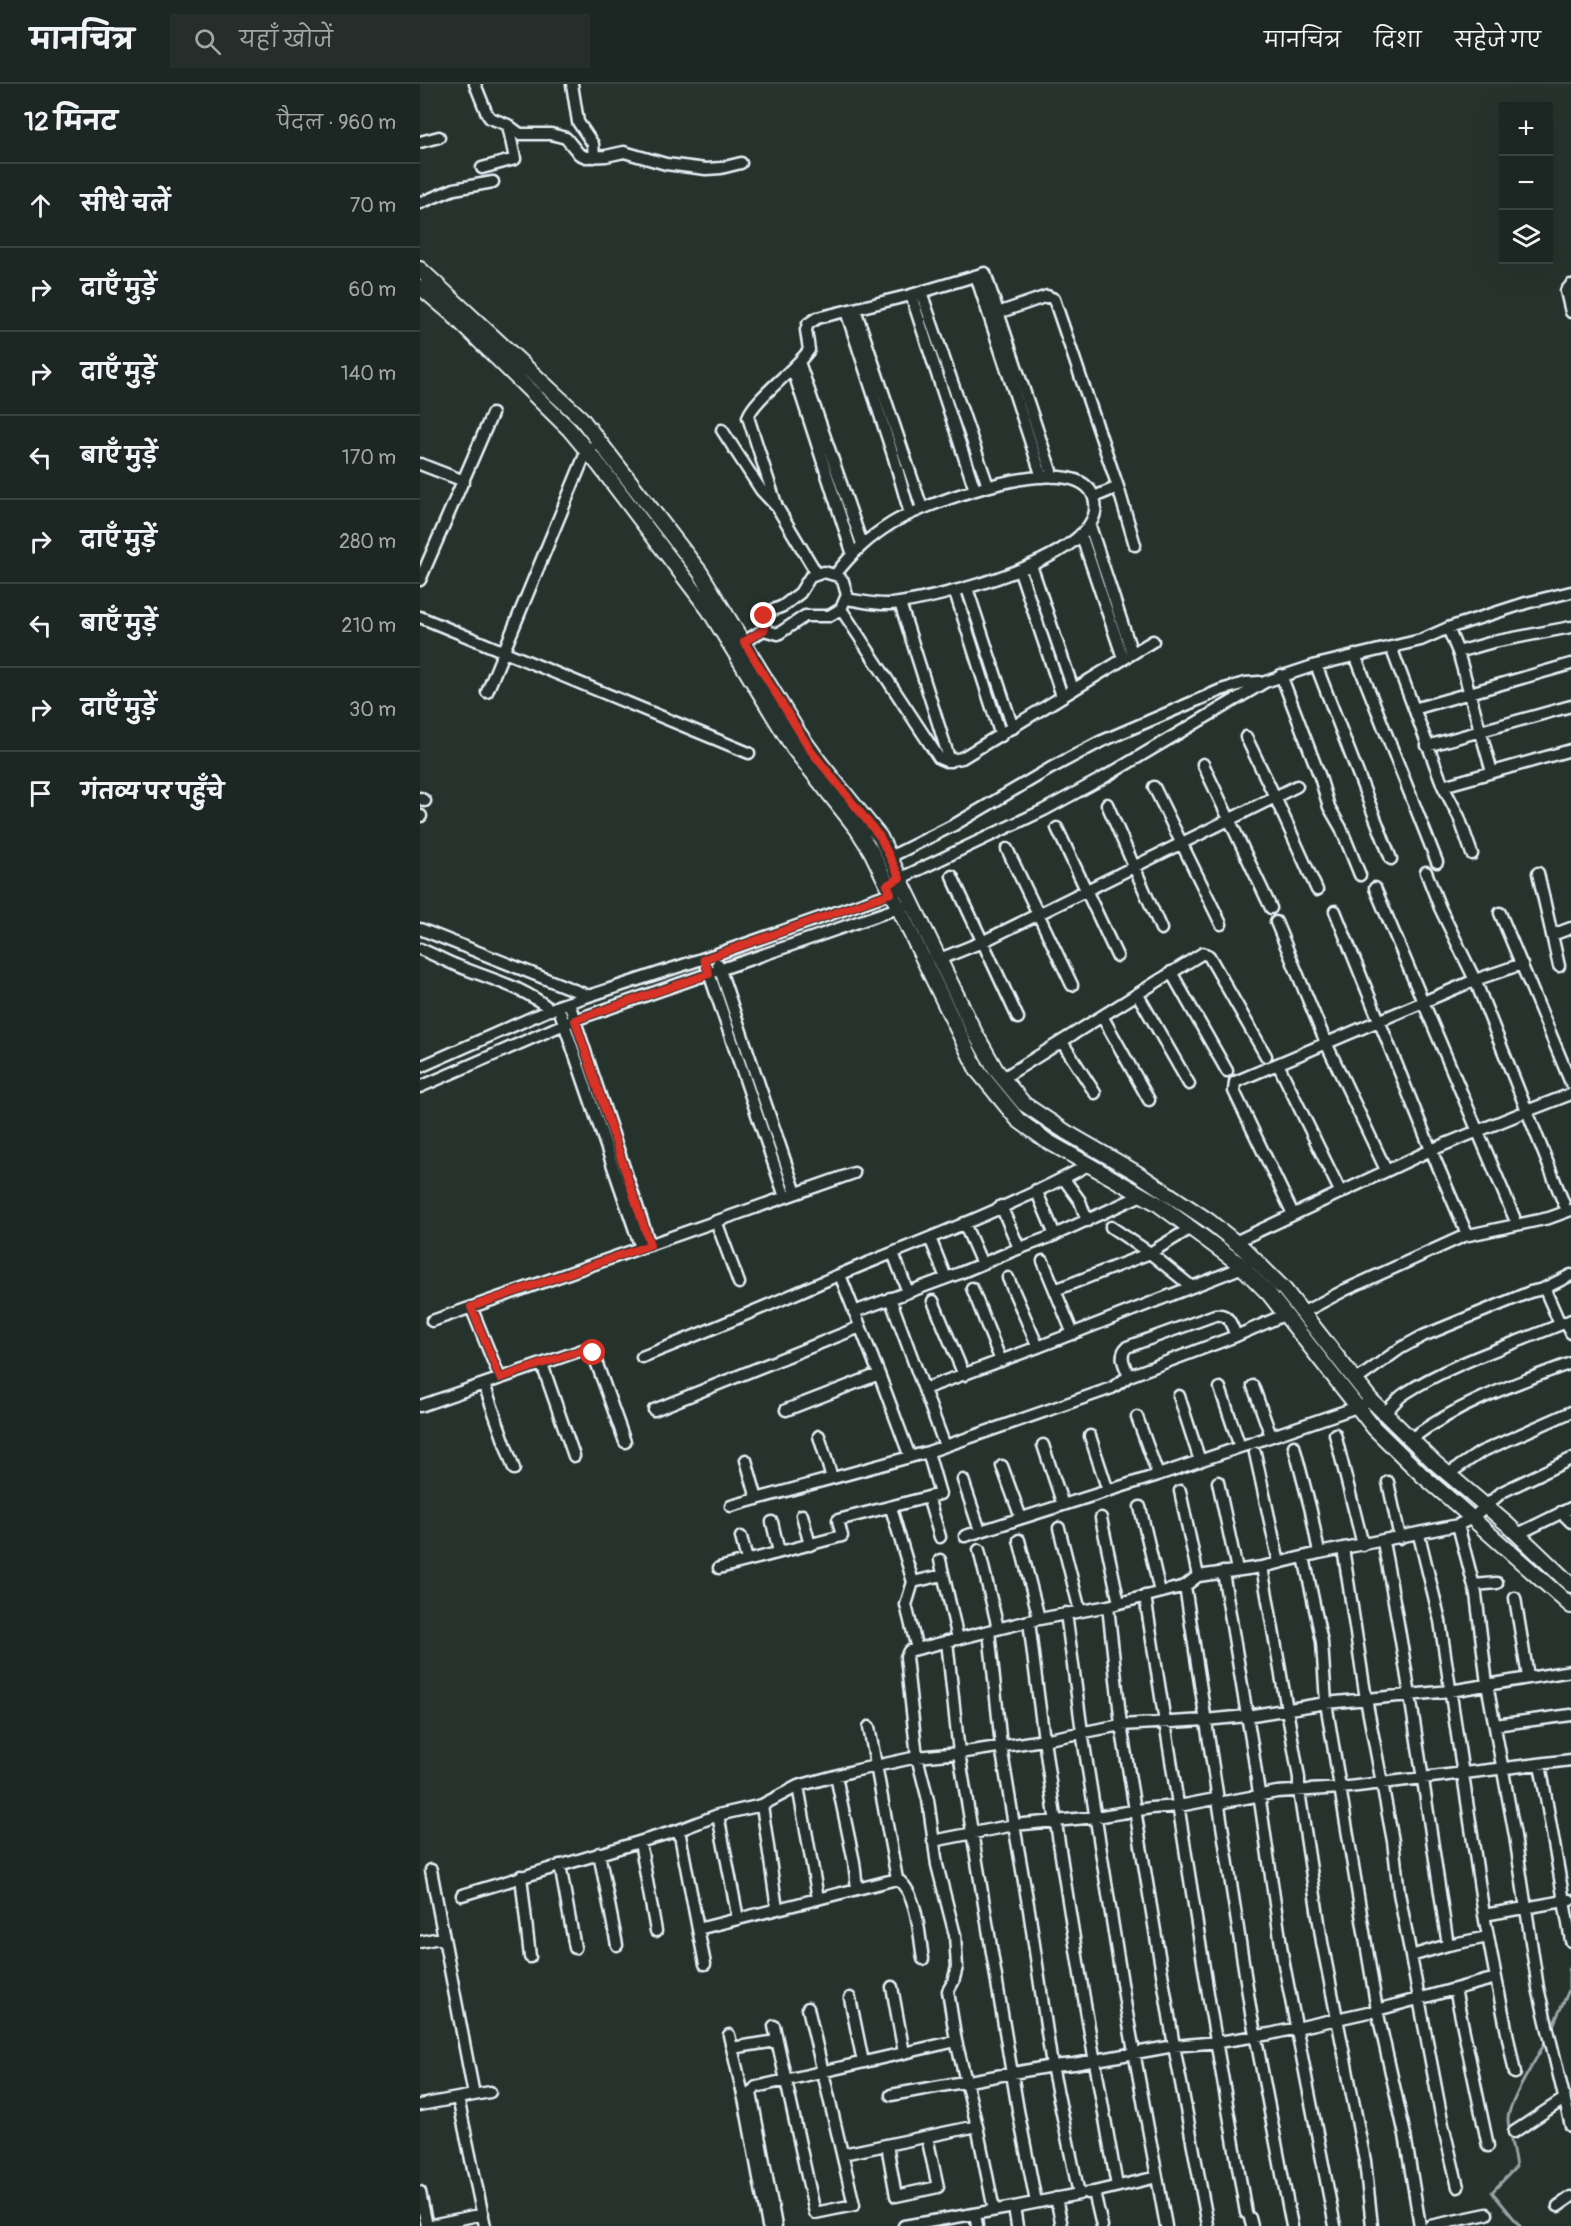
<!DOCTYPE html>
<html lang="hi">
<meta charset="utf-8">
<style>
body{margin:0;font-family:Pangolin,"Playpen Sans Deva",sans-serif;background:#252e2a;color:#f1f3f6}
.controls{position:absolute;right:18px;top:18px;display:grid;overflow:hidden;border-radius:0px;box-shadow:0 6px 24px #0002}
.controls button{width:54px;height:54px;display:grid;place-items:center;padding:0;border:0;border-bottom:2px solid #3a4340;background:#1c2622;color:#f1f3f6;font:30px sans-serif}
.stop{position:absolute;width:18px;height:18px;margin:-14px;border:4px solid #d93025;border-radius:50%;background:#fff}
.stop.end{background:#d93025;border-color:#fff;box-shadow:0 2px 6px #0008}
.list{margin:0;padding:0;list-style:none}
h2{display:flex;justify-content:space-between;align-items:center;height:78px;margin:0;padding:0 24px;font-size:26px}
h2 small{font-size:20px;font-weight:400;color:#a0a5a5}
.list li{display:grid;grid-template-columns:39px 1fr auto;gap:18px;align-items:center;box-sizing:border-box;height:84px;padding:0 24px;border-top:2px solid #3a4340}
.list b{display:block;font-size:22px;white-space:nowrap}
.list em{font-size:20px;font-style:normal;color:#a0a5a5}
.icon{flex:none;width:33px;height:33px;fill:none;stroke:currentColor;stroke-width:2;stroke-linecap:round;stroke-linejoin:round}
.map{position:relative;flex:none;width:1151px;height:2142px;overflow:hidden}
header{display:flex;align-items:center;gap:36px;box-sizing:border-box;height:84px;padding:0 30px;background:#1c2622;border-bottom:2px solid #3a4340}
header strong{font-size:28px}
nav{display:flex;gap:33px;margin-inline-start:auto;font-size:21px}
.search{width:420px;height:54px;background:#252e2a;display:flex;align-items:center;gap:15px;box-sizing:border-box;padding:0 21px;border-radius:0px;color:#a0a5a5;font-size:22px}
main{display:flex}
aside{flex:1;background:#1c2622}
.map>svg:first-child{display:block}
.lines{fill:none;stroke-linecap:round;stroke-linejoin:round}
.stream{stroke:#98a3a5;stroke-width:3}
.minor-casing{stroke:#e8f1f8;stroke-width:15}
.major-casing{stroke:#e8f1f8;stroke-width:18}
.minor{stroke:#26332d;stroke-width:10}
.major{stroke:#26332d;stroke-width:14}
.route{stroke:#d93025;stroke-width:8}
</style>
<header>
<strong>मानचित्र</strong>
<div class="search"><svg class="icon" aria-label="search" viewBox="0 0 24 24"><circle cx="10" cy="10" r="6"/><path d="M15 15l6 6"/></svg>यहाँ खोजें</div>
<nav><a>मानचित्र</a><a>दिशा</a><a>सहेजे गए</a></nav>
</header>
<main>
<aside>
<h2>12 मिनट<small>पैदल · 960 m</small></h2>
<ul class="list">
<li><svg class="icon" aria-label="ahead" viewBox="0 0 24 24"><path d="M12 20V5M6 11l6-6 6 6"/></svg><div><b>सीधे चलें</b></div><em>70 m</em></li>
<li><svg class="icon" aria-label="right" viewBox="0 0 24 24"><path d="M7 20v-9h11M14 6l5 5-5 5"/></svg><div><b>दाएँ मुड़ें</b></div><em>60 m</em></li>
<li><svg class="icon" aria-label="right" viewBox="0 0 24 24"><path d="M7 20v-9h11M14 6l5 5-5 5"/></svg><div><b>दाएँ मुड़ें</b></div><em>140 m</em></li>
<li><svg class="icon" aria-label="left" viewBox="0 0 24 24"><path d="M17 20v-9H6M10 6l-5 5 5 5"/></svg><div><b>बाएँ मुड़ें</b></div><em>170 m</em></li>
<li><svg class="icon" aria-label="right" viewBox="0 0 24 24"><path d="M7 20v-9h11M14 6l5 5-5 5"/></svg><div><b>दाएँ मुड़ें</b></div><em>280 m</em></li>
<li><svg class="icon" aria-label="left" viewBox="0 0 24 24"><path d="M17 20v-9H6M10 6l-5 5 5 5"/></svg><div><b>बाएँ मुड़ें</b></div><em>210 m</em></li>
<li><svg class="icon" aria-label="right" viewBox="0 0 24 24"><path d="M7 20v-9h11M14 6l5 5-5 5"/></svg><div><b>दाएँ मुड़ें</b></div><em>30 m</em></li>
<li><svg class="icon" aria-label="arrive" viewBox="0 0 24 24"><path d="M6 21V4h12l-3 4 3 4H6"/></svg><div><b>गंतव्य पर पहुँचे</b></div></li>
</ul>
</aside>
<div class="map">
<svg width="1151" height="2142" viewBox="0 0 1151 2142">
<rect width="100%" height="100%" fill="#26332d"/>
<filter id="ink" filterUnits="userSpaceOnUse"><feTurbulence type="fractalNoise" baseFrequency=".0167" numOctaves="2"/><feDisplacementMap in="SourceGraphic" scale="12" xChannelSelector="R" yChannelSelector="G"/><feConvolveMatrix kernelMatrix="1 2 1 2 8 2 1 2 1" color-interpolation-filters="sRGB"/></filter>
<g filter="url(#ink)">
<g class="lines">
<path class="stream" d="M 1131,1946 L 1149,1906 L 1149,1886 L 1151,1883
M 1100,2142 L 1072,2108 L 1096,2083 C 1094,2068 1089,2052 1088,2036 C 1087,2020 1118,1973 1127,1955"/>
<defs>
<path id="minor" d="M 55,0 L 67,30 L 70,34 L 88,41 L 100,50 L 131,50 L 146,54 L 159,70 L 166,73 L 186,72 L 204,68 L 246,80 L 286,85 L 301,84 L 321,79
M 152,0 L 158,38 L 173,60 L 174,73
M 0,58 L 19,53
M 62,84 L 95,75 L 88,41
M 0,119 L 34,105 L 73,98
M 556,192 L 622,393
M 1151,201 L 1146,207 L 1151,228
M 501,208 L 568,402
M 491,211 L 555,406
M 435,225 L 502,424
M 426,227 L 474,374 L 490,430
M 569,232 L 627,212 L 634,215 L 698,403 L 674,413
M 379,278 L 442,460
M 373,286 L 432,468
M 302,346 L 341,406 L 357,423 L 397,490
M 0,380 L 44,397
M 698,403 L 715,461
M 357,423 L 328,333 C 334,315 375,286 389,266 L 386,246 L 388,240 L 397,234 L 491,211 L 565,189 L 633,393
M 670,442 L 712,569
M 661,450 L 703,574
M 611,481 L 653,605
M 600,487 L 642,612
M 404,488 L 418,492 L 423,497 L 427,511 L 421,525 L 409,532 L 385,532 L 358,550 L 347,547 L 343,536 L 346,529 L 363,522 L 380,509 L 390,493 Z
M 415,491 C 432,469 448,454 472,439 C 502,421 658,361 674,414 C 693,473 512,516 471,520 C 456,521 441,517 426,515
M 0,496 L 72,330
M 547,504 L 593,644
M 535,508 L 581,652
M 480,519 L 530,677
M 421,525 L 519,674 L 526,677 L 542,674 L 733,557
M 0,533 L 329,669
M 1028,544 L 1038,568 L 1072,688
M 324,558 L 345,545
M 971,563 L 1023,702 L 1151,666
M 1038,568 L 1073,558 L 1151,543
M 935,571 L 1017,778
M 896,581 L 971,775
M 861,591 L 900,693 L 909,723 L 921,744 L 940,791
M 67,608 L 167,366 L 172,363
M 994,625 L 1151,580
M 1007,662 L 1151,622
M 783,680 L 851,824
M 877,702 L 855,713 L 897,806
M 1023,702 L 1039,733 L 1052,770
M 734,703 L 801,840
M 0,714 L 5,717
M 687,720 L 741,845
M 0,732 L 1,732
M 637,744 L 697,872
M 587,765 L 652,901
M 470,773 L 534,741 L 631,684 L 680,658 L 801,606 L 825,599 L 839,598
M 1006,788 L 1020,824 L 1055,896 L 1107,1027 L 1151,1010
M 1118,789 L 1132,851 L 1151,844
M 532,792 L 598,934
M 475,797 L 624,726 L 683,694 L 845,598 L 896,581 L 1001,556 L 1028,544 L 1106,519 L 1151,508
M 955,804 L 1094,1133
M 1080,829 L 1151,999
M 856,838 L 907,961 L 966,1086
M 0,845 L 169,912
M 1132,851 L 1139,882
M 0,865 C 13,870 25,877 38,882 C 70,895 104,903 131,926
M 520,875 L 562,858 L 855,713 L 826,653
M 298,880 L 376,1109
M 287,883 L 365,1113
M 751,888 L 807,987
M 718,911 L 769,1000
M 149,919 L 230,1161
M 138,922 L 221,1164
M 682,932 L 729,1016
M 642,958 L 675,1009
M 858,980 L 921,1109
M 0,983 L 138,922 L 294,871 L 485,804
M 583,994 L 783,869 L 789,872 L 846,972
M 0,1003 L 149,938 L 484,822
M 644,1095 L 660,1117 L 667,1137
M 616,1106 L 635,1151
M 581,1122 L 599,1164
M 873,1130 L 814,1007 L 815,998 L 1055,896 L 1102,880
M 296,1137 L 319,1199
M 544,1139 L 562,1180
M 691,1143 L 730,1169 L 772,1203
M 1046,1148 L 1011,1066 L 1107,1027 L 1144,1120
M 510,1154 L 526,1194
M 815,1158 L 1011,1066 L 915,827
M 473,1169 L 488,1208
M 623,1177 L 653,1250
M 420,1191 L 459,1290 L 490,1373
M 588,1194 L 618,1263
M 552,1204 L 581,1277
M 1123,1205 L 1151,1191
M 635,1206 L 730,1169 L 771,1144
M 470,1214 L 525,1362
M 513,1217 L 544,1291
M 51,1223 L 80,1294
M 434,1228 L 540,1189 L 595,1166 L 630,1153 L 722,1111
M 882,1229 L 925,1206 L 1044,1152 L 1129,1134 L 1151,1126
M 12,1237 L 434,1089
M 1146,1238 L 1151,1249
M 222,1273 C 297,1244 371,1211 445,1180 C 520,1150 599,1119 670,1080
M 122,1280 L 154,1372
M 709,1292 C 705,1282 698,1272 707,1263 L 795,1231 C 809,1229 811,1240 816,1252
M 935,1297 L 981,1264 L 1003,1252 L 1110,1208 L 1123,1205 L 1126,1208 L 1140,1240
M 64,1300 L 94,1385
M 833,1302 L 851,1352
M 800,1304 L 820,1363
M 504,1305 L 618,1263 L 828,1181
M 759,1312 L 780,1377
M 0,1322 L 165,1265 L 173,1269 L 205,1358
M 234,1326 L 440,1243
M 366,1326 L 459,1290
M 964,1329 C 972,1323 976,1315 984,1310 C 1035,1277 1096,1260 1151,1236
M 717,1333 L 738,1391
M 915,1350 L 943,1461
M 399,1352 L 412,1394
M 670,1352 L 688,1407
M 991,1355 C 1037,1320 1097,1299 1151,1279
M 623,1361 L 643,1421
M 874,1362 L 891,1427 L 899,1469
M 835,1369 L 859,1479
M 326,1376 L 337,1415
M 582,1382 L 601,1434
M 1028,1390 L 1061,1368 L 1151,1328
M 543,1396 L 560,1447
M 798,1398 L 817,1486
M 968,1398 L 980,1454
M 760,1407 L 778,1492
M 508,1413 L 520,1453
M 311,1422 L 508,1368 L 692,1304 L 709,1292 L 816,1252 L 864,1231
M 720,1423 L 740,1508
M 471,1424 L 493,1498 L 486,1521 L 497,1565
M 1141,1428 L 1151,1438
M 382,1431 L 390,1461
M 681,1434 L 699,1519
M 352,1438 L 359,1468
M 1038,1441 L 1056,1510 L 1067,1600 L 1095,1752 L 1118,1904 L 1151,2042
M 639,1444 L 660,1527
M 1098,1450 L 1151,1424
M 999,1451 L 1020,1537 L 1064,1831 L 1076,1894 L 957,1926 L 985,2051 L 1000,2142
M 545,1452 L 738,1391 L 943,1321
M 321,1453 L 327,1476
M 599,1456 L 619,1534
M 963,1458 C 989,1591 1007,1726 1028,1861 L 991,1872
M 923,1464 L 946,1615 L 973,1757 L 979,1809 L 1023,2041 L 1038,2103
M 559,1466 L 578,1544
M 520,1476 L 538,1555
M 842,1483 L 879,1694 L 879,1707 L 902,1858 L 945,2077 L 952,2142
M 299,1484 L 422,1452 L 418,1436 L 520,1410 L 508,1368
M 803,1488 L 832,1661 L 863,1875 L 915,2142
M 493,1498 L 523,1491
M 1054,1501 L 1077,1499
M 765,1502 L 831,1929 L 872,2142
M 725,1512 L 790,1922 L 826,2129
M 1095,1514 L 1108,1593
M 688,1522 L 701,1641 L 754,1962 L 788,2141
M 646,1529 L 662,1648 L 706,1924 L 746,2142
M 609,1537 C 631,1726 663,1914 697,2102
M 569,1547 L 581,1662 L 594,1741 L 676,1733 L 731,1724 L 759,1722 L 795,1715 L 804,1718 L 857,1708 L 921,1704 L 1151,1676
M 527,1557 L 539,1669 L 598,2026 L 616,2118
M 1075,1641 L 1151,1631
M 449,1643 L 477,1795
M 1120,1680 L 1151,1857
M 416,1692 L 434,1778 L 437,1804
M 378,1702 L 398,1814
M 342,1721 L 357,1825
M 298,1731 L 318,1835
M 259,1746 L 278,1845
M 220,1758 L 236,1847
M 179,1769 L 197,1861
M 140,1781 L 155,1864
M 11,1786 L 54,2011
M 101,1792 L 110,1873
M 42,1811 L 259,1746 L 298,1731 L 342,1721 L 378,1702 L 433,1687 L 497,1673 L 539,1669 L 623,1656 L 701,1641 L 785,1636 L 827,1632 L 906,1619 L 1030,1607 L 1151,1587
M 1064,1831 L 1150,1816
M 0,1858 L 24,1853
M 1028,1861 L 1068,1853
M 285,1880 L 278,1845 L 477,1795 C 498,1809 499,1851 503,1875
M 1076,1894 L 1095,1989
M 472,1903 L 484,1969
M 1035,1905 L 1068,2062
M 430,1914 L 443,1978
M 354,1942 L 395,2129 L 434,2121 L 388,1924
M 309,1951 L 325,2019 L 348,2142
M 536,1957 L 528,1907 L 533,1898 L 537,1883 L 535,1851 L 517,1781 L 508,1716 L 497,1673 L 486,1573 L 489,1567 L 609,1537 L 688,1522 L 765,1502 L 778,1492 L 842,1483 L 899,1469 L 1038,1441 L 1052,1434 L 1082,1408 L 1151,1375
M 318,1963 L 356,1957
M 471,2011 L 632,1982 L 609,1826 L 594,1741 L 513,1757
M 38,2014 L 65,2142
M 0,2021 L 70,2008
M 1094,2048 L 1144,2015
M 467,2061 L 476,2112 L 518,2103 L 507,2053
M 423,2070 L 557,2042
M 0,2108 L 7,2142
M 674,2108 L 737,2093
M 667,2109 L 674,2108 L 682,2142
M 636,2114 L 642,2142
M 1138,2122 L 1151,2113
M 555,2130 L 557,2142
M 830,2134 L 832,2142
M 7,2142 L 63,2130
M 356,2142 L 331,2009 L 336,2003 L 536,1957 L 557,2042 L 574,2126
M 484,2142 L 594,2123
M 597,2142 L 594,2123 L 659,2110 L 632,1982 L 654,1980 L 754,1962 L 798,1958 L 850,1950 L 957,1926 L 906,1619 L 902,1558 L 884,1473
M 1010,2142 L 1067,2130"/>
<path id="major" d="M 0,185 L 161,334 L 280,488 L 378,648 L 401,680 L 460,753 L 555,949 L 576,986 L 604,1020 L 646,1048 L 717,1089 L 789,1137 L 824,1165 L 864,1205 L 951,1316 L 1014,1378 L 1087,1440 L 1151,1501
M 0,203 L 33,231 L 149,345 L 179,381 L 289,526 L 374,665 L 437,745 L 451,767 L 557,986 L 598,1036 L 627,1057 L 738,1120 L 818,1179 L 849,1210 L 954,1344 L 1003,1392 L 1037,1421 L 1151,1522"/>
</defs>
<use href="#minor" class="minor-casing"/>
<use href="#major" class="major-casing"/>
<use href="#minor" class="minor"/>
<use href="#major" class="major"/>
</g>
</g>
<g class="lines" filter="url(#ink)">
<path class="route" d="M 173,1269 L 165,1265 L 80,1294 L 51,1223 L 230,1161 L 155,936 L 289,890 L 284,875 L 471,809 L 467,801 L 480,794 L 460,753 L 391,667 L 324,558 L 345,545 L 344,532"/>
</g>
</svg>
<div class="controls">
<button>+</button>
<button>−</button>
<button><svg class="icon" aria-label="layers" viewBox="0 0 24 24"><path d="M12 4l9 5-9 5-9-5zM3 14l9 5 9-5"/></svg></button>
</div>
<div class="stop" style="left:173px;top:1269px"></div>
<div class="stop end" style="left:344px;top:532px"></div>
</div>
</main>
